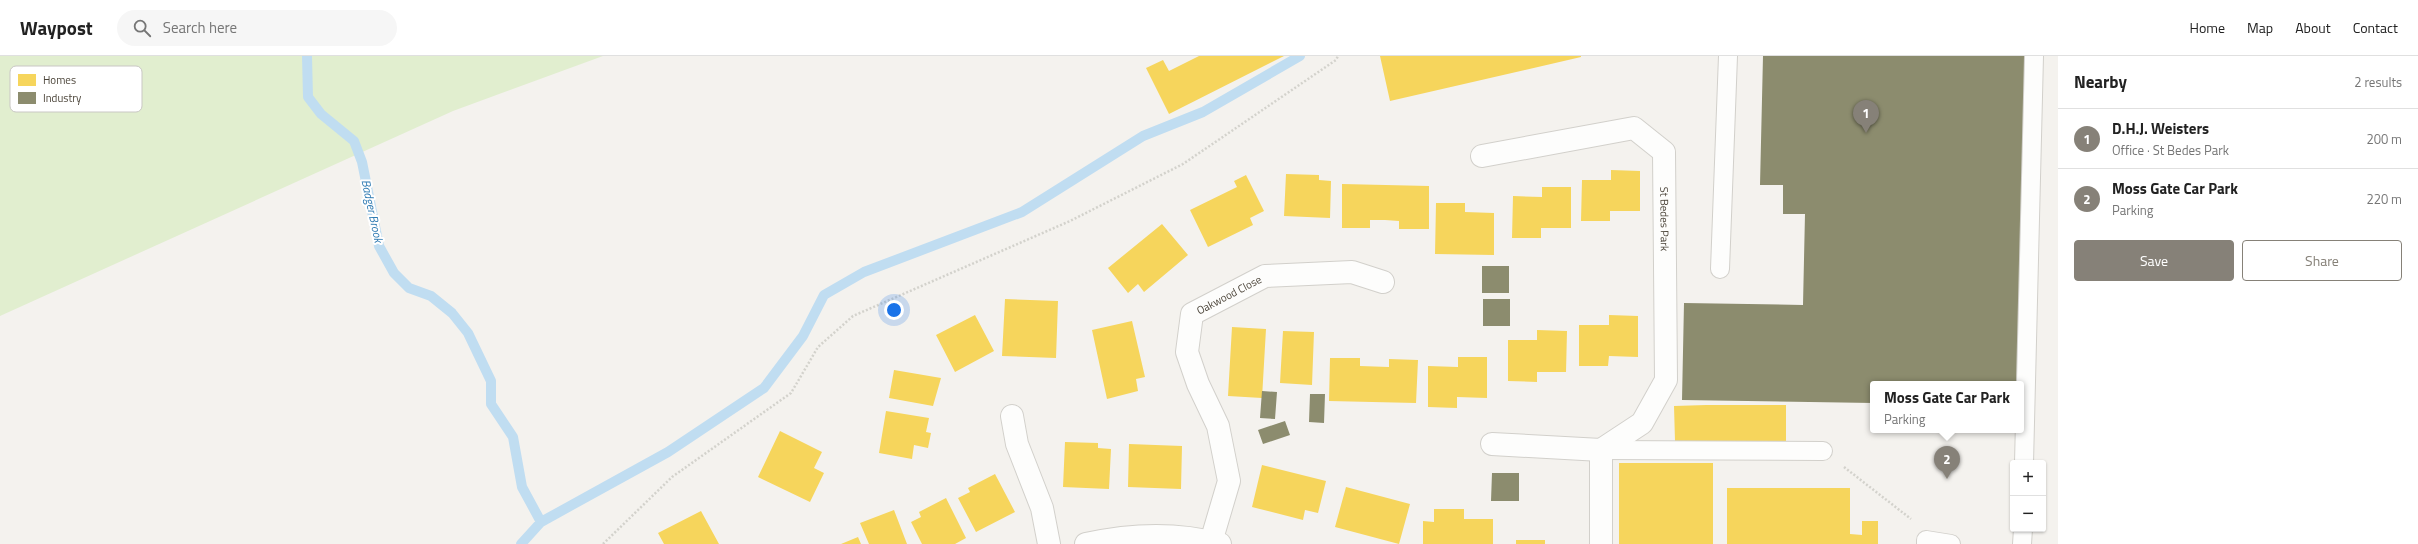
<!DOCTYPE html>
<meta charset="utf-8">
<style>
body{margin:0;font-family:"Titillium Web",sans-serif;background:#f6f6f6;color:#222}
.controls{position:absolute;right:12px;bottom:12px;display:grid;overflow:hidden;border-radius:4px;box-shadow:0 1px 3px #0004}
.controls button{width:36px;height:36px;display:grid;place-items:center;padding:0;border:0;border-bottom:1px solid #e0e0e0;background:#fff;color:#222;font:20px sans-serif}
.you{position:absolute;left:894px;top:254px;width:14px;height:14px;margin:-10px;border:3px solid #fff;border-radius:50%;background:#1a73e8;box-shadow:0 0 0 6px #1a73e833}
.badge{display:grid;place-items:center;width:26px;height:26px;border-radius:50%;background:#868178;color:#fff;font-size:13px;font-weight:700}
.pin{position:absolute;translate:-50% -33px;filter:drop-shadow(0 1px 2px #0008)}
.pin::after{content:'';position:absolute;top:21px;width:14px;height:12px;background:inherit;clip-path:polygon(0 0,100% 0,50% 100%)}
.popup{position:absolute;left:1870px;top:325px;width:154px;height:52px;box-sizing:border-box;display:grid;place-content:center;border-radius:4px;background:#fff;filter:drop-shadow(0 1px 3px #0005);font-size:13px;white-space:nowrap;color:#767676}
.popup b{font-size:15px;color:#222}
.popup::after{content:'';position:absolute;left:50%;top:100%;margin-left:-8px;border:8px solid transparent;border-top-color:#fff}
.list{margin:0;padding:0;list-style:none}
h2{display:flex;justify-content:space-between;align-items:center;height:52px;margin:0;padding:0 16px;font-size:17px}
h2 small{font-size:13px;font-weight:400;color:#767676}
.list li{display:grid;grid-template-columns:26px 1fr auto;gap:12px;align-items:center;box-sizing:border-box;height:60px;padding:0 16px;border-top:1px solid #e0e0e0}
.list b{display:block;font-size:15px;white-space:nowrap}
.list p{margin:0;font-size:13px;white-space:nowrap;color:#767676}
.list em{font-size:13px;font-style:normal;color:#767676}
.actions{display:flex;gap:8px;padding:12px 16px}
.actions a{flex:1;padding:9px 0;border:1px solid #868178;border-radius:4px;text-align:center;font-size:14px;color:#868178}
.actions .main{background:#868178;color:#fff}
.icon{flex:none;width:22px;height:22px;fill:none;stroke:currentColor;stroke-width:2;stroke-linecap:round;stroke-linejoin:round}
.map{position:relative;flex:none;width:2058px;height:488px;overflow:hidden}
header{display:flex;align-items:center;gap:24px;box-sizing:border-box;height:56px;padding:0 20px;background:#fff;border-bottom:1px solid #e0e0e0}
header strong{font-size:19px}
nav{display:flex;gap:22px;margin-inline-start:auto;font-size:14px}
.search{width:280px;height:36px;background:#f6f6f6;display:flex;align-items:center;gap:10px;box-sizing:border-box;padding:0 14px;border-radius:22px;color:#767676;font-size:15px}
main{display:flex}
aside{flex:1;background:#fff}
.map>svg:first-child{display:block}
.green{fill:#e1eecf}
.homes{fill:#f6d55c}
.industry{fill:#8c8c6e}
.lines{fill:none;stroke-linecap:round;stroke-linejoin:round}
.stream{stroke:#c0ddf1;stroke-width:10}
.lane-casing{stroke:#d2d0cb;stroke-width:20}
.street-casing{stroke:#d2d0cb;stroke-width:24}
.path{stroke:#d3d2cc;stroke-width:2.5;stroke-dasharray:2 2;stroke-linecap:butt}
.lane{stroke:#fdfdfc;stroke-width:18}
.street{stroke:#fdfdfc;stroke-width:22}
.labels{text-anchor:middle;stroke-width:4;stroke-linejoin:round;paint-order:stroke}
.street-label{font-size:11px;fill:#4b4439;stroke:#fff}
.water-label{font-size:12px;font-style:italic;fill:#2e7ab2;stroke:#fff}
.key{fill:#fff;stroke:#c9c7c4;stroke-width:1}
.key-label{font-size:11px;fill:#4b4439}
</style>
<header>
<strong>Waypost</strong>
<div class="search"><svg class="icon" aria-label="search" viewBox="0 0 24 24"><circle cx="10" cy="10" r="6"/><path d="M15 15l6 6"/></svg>Search here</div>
<nav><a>Home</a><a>Map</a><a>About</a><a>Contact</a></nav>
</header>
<main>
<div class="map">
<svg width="2058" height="488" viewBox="0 0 2058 488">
<rect width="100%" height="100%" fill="#f4f2ee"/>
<path class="green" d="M 0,0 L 603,0 L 453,55 L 0,260 Z"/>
<path class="homes" d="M 1199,0 L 1284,0 L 1169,58 L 1146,12 L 1163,4 L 1169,15 Z
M 1380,0 L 1581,0 L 1581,1 L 1390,45 Z
M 1611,114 L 1640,115 L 1640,155 L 1610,155 L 1610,165 L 1581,165 L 1582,124 L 1611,124 Z
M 1286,118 L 1319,119 L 1319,124 L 1331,125 L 1330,162 L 1284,160 Z
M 1246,119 L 1264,155 L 1250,162 L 1253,169 L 1208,191 L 1190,154 L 1237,131 L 1234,125 Z
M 1342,128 L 1429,130 L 1429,173 L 1399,173 L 1399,165 L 1385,164 L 1370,164 L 1370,172 L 1342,172 Z
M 1542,131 L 1571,131 L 1571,172 L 1541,172 L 1541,182 L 1512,182 L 1513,140 L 1542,141 Z
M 1436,147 L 1465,147 L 1465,156 L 1494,157 L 1494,199 L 1435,198 Z
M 1162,168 L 1188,199 L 1144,236 L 1138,228 L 1128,237 L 1108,212 Z
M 1005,243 L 1058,245 L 1056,302 L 1002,300 Z
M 975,259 L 994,295 L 955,316 L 936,279 Z
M 1609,259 L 1638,260 L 1638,301 L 1609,300 L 1608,310 L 1579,310 L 1579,269 L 1609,269 Z
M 1132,265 L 1145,321 L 1136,323 L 1138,335 L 1107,343 L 1092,274 Z
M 1232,271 L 1266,273 L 1262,342 L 1228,340 Z
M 1537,274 L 1567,275 L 1566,316 L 1537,316 L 1537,326 L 1508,325 L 1508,284 L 1537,284 Z
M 1283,275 L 1314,276 L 1312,329 L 1280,327 Z
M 1458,301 L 1487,301 L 1487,342 L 1457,341 L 1457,352 L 1428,351 L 1428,310 L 1458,311 Z
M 1330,302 L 1360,302 L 1360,310 L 1389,311 L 1389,303 L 1418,304 L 1416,347 L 1329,345 Z
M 894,314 L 941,322 L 933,350 L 889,342 Z
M 1706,349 L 1786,349 L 1786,385 L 1675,385 L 1674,350 Z
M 886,355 L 929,362 L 926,376 L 931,377 L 928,392 L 914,389 L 912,403 L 879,397 Z
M 780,375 L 822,396 L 814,412 L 824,417 L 810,446 L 758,421 Z
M 1065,386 L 1098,387 L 1098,392 L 1111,393 L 1109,433 L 1063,431 Z
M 1129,388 L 1182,390 L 1181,433 L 1128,431 Z
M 1619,407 L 1713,407 L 1713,488 L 1619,488 Z
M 1262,409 L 1326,425 L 1318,457 L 1305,454 L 1303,464 L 1252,451 Z
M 995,418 L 1015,456 L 976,476 L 958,442 L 970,436 L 968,432 Z
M 1346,431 L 1410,448 L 1399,488 L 1335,471 Z
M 1727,432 L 1850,432 L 1850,478 L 1862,479 L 1862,465 L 1878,465 L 1878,488 L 1727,488 Z
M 946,442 L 966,482 L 955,488 L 922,488 L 911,466 L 921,461 L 919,456 Z
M 1434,453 L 1464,453 L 1464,463 L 1493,463 L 1493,488 L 1423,488 L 1423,465 L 1434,466 Z
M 894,454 L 907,488 L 869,488 L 860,467 Z
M 701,455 L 719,488 L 664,488 L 658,477 Z
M 858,481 L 861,488 L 841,488 Z
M 1516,484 L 1545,484 L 1545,488 L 1516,488 Z"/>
<path class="industry" d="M 1763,0 L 2025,0 L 2019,328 L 1873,328 L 1873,347 L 1682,344 L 1684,247 L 1803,249 L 1805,158 L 1783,158 L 1783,129 L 1760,129 Z
M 1482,210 L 1509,210 L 1509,237 L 1482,237 Z
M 1483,243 L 1510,243 L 1510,270 L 1483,270 Z
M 1262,335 L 1277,336 L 1275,363 L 1260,362 Z
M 1310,338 L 1325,338 L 1324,367 L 1309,366 Z
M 1285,365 L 1290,379 L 1263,388 L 1258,374 Z
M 1492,417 L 1519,417 L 1519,445 L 1491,445 Z"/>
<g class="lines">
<path class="stream" d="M 307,0 L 308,41 L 321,58 L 354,85 L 362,106 L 379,190 L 394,217 L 409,232 L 431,240 L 452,257 L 468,277 L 491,325 L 491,348 L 513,381 L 522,431 L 541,466
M 521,488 L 541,466 L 668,396 L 764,332 L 803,280 L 824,239 L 864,216 L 1022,156 L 1143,80 L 1203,56 L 1300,0"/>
<defs>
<path id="lane" d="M 1720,213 L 1728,0
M 1601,394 L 1823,395
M 2024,407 L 2034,0
M 1926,488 L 1926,484 L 1951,488
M 2022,488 L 2023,473"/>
<g id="street">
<path id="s1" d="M 1482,100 L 1634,72 L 1664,96 L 1666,324 L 1642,367 L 1601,394 L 1601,488"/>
<path d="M 1012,360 L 1017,388 L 1042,452 L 1049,488"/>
<path d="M 1492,388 L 1601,394"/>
<path id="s2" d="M 1211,486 L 1229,425 L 1218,370 L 1198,328 L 1187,296 L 1192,258 L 1265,220 L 1352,216 L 1383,226"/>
<path d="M 1086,488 C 1131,478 1175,476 1220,488"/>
</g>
</defs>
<use href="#lane" class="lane-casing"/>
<use href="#street" class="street-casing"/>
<path class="path" d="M 1844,411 L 1911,463
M 603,488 L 672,421 L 791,337 L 818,291 L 853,260 L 1070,165 L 1183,108 L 1336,4 L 1338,0"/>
<use href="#lane" class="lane"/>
<use href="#street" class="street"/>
</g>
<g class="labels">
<g class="street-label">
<text dy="4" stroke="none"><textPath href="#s1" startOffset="260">St Bedes Park</textPath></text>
<text dy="4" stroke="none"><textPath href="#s2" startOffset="280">Oakwood Close</textPath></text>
</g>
<g class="water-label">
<text transform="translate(372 155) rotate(78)" y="4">Badger Brook</text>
</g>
</g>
<rect x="10" y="10" width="132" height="46" rx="6" class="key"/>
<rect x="18" y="18" width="18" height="12" fill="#f6d55c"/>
<rect x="18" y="36" width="18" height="12" fill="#8c8c6e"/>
<g class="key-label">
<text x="43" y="28">Homes</text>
<text x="43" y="46">Industry</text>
</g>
</svg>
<div class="controls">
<button>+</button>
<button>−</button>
</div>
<div class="you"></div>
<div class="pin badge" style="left:1866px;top:77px">1</div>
<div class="pin badge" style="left:1947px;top:423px">2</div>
<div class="popup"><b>Moss Gate Car Park</b>Parking</div>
</div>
<aside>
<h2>Nearby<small>2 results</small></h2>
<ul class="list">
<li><span class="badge">1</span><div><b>D.H.J. Weisters</b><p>Office · St Bedes Park</p></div><em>200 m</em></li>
<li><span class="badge">2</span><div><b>Moss Gate Car Park</b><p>Parking</p></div><em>220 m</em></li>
</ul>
<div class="actions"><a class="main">Save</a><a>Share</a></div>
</aside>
</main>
